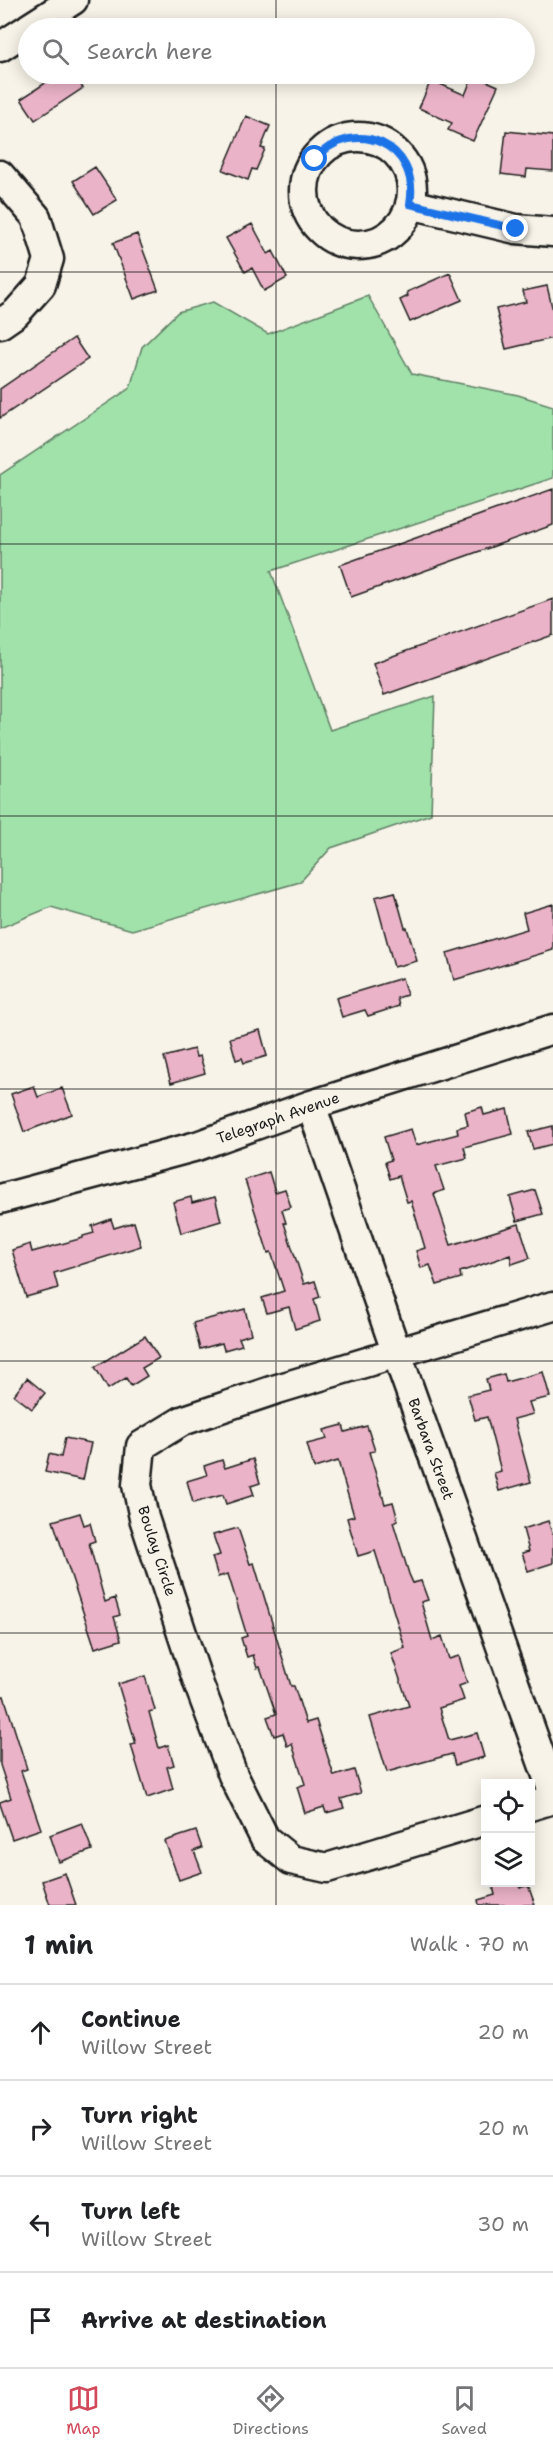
<!DOCTYPE html>
<meta charset="utf-8">
<style>
body{margin:0;font-family:"Shantell Sans",sans-serif;background:#f2f2f2;color:#202124}
.controls{position:absolute;right:18px;bottom:18px;display:grid;overflow:hidden;border-radius:0px;box-shadow:0 3px 15px #0003}
.controls button{width:54px;height:54px;display:grid;place-items:center;padding:0;border:0;border-bottom:2px solid #e0e0e0;background:#fff;color:#202124;font:30px sans-serif}
.stop{position:absolute;width:18px;height:18px;margin:-14px;border:4px solid #1a73e8;border-radius:50%;background:#fff}
.stop.end{background:#1a73e8;border-color:#fff;box-shadow:0 2px 6px #0008}
.list{margin:0;padding:0;list-style:none}
h2{display:flex;justify-content:space-between;align-items:center;height:78px;margin:0;padding:0 24px;font-size:26px}
h2 small{font-size:20px;font-weight:400;color:#757577}
.list li{display:grid;grid-template-columns:39px 1fr auto;gap:18px;align-items:center;box-sizing:border-box;height:96px;padding:0 24px;border-top:2px solid #e0e0e0}
.list b{display:block;font-size:22px;white-space:nowrap}
.list p{margin:0;font-size:20px;white-space:nowrap;color:#757577}
.list em{font-size:20px;font-style:normal;color:#757577}
.icon{flex:none;width:33px;height:33px;fill:none;stroke:currentColor;stroke-width:2;stroke-linecap:round;stroke-linejoin:round}
.map{position:relative;flex:none;width:553px;height:1905px;overflow:hidden}
.search{position:absolute;background:#fff;box-shadow:0 3px 15px #0003;left:18px;right:18px;top:18px;height:66px;display:flex;align-items:center;gap:15px;box-sizing:border-box;padding:0 21px;border-radius:33px;color:#757577;font-size:22px}
.sheet{height:462px;background:#fff}
nav{display:flex;justify-content:space-around;align-items:center;box-sizing:border-box;height:84px;border-top:2px solid #e0e0e0;background:#fff;font-size:16px;color:#757577}
nav a{display:grid;justify-items:center;gap:3px}
nav .on{color:#d1495b}
.map>svg:first-child{display:block}
.green{fill:#a1e2ab;stroke:#5e7f64;stroke-width:1.5}
.building{fill:#ebb3c7;stroke:#1c1c1c;stroke-width:1.5}
.lines{fill:none;stroke-linecap:round;stroke-linejoin:round}
.minor-casing{stroke:#1c1c1c;stroke-width:33}
.minor{stroke:#f7f3e8;stroke-width:28}
.route{stroke:#1a73e8;stroke-width:8}
.grid{fill:none;stroke:#1c1c1c;stroke-width:1.5;stroke-opacity:0.55}
.labels{text-anchor:middle;stroke-width:4.5;stroke-linejoin:round;paint-order:stroke}
.street-label{font-size:15px;fill:#1c1c1c;stroke:#f7f3e8}
</style>
<div class="map">
<svg width="553" height="1905" viewBox="0 0 553 1905">
<rect width="100%" height="100%" fill="#f7f3e8"/>
<filter id="ink" filterUnits="userSpaceOnUse"><feTurbulence type="fractalNoise" baseFrequency=".0167" numOctaves="2"/><feDisplacementMap in="SourceGraphic" scale="12" xChannelSelector="R" yChannelSelector="G"/><feConvolveMatrix kernelMatrix="1 2 1 2 8 2 1 2 1" color-interpolation-filters="sRGB"/></filter>
<g filter="url(#ink)">
<path class="green" d="M 368,296 L 412,374 L 518,395 L 553,406 L 553,478 L 271,571 L 330,730 L 435,696 L 431,814 L 331,848 L 300,882 L 132,930 L 51,907 L 0,928 L 0,475 L 130,388 L 142,347 L 178,312 L 213,302 L 268,334 Z"/>
<path class="building" d="M 59,74 L 73,74 L 83,88 L 35,120 L 21,99 Z
M 473,75 L 498,86 L 473,141 L 448,130 L 452,123 L 419,108 L 431,80 L 465,95 Z
M 246,116 L 270,126 L 261,148 L 265,149 L 256,170 L 252,169 L 248,180 L 223,170 Z
M 506,131 L 553,136 L 553,171 L 527,169 L 526,177 L 501,174 Z
M 95,167 L 117,200 L 94,214 L 73,181 Z
M 252,224 L 268,254 L 273,251 L 287,278 L 264,291 L 252,268 L 245,272 L 226,238 Z
M 137,234 L 158,290 L 134,299 L 113,243 Z
M 450,273 L 462,300 L 410,322 L 400,300 L 408,296 L 407,292 Z
M 547,286 L 553,311 L 553,338 L 506,349 L 496,309 L 526,302 L 523,291 Z
M 74,338 L 88,359 L 0,418 L 0,389 Z
M 553,489 L 553,525 L 351,597 L 340,565 Z
M 553,599 L 553,635 L 384,695 L 373,663 Z
M 395,892 L 405,928 L 407,928 L 417,961 L 394,967 L 375,897 Z
M 553,904 L 553,950 L 454,980 L 447,953 L 527,929 L 523,913 Z
M 402,978 L 407,995 L 397,998 L 399,1006 L 368,1016 L 365,1010 L 342,1017 L 336,998 Z
M 260,1030 L 267,1056 L 244,1063 L 242,1058 L 236,1060 L 230,1038 Z
M 194,1049 L 196,1057 L 200,1056 L 205,1073 L 171,1083 L 164,1057 Z
M 34,1086 L 38,1097 L 62,1088 L 72,1114 L 24,1132 L 11,1094 Z
M 482,1107 L 484,1115 L 507,1109 L 513,1134 L 464,1147 L 467,1158 L 436,1166 L 444,1190 L 434,1194 L 451,1245 L 519,1224 L 530,1258 L 512,1264 L 510,1255 L 460,1272 L 461,1278 L 437,1285 L 430,1265 L 421,1268 L 416,1251 L 425,1248 L 411,1201 L 407,1202 L 399,1176 L 390,1179 L 385,1162 L 391,1160 L 384,1137 L 411,1129 L 416,1145 L 458,1134 L 457,1128 L 468,1125 L 465,1112 Z
M 553,1126 L 553,1144 L 533,1149 L 528,1132 Z
M 269,1172 L 275,1192 L 285,1189 L 291,1207 L 282,1210 L 286,1223 L 284,1223 L 304,1284 L 315,1281 L 320,1297 L 314,1299 L 320,1321 L 295,1329 L 289,1307 L 267,1313 L 262,1298 L 284,1291 L 271,1252 L 268,1253 L 245,1180 Z
M 535,1190 L 543,1214 L 517,1221 L 510,1197 Z
M 191,1197 L 192,1203 L 215,1197 L 221,1221 L 181,1233 L 173,1202 Z
M 111,1219 L 114,1228 L 134,1222 L 141,1246 L 54,1273 L 58,1288 L 26,1297 L 12,1250 L 30,1244 L 32,1252 L 83,1238 L 83,1236 L 94,1233 L 92,1226 Z
M 245,1309 L 251,1334 L 239,1338 L 242,1345 L 224,1350 L 222,1343 L 200,1349 L 193,1323 Z
M 145,1336 L 159,1358 L 142,1368 L 147,1376 L 131,1386 L 126,1378 L 108,1389 L 95,1367 Z
M 543,1372 L 550,1397 L 529,1402 L 533,1414 L 514,1419 L 531,1482 L 499,1491 L 494,1473 L 501,1471 L 487,1417 L 475,1420 L 468,1395 L 489,1390 L 486,1379 L 504,1374 L 506,1382 Z
M 27,1378 L 45,1393 L 32,1409 L 14,1395 Z
M 343,1425 L 345,1432 L 367,1426 L 375,1451 L 369,1452 L 385,1504 L 393,1502 L 398,1520 L 393,1522 L 409,1574 L 413,1583 L 421,1581 L 428,1600 L 421,1602 L 432,1640 L 442,1636 L 449,1659 L 459,1656 L 467,1683 L 459,1686 L 464,1700 L 439,1708 L 449,1740 L 477,1733 L 484,1757 L 455,1765 L 452,1754 L 387,1772 L 370,1717 L 409,1706 L 391,1653 L 405,1648 L 375,1551 L 358,1556 L 347,1518 L 354,1516 L 338,1461 L 314,1468 L 307,1444 L 327,1439 L 324,1430 Z
M 65,1438 L 91,1443 L 83,1480 L 45,1472 L 49,1454 L 61,1457 Z
M 253,1459 L 260,1483 L 251,1486 L 254,1495 L 226,1504 L 223,1495 L 193,1503 L 187,1481 L 207,1475 L 204,1466 L 222,1460 L 225,1468 Z
M 80,1513 L 84,1525 L 90,1523 L 95,1541 L 89,1543 L 105,1602 L 115,1598 L 120,1615 L 114,1617 L 121,1640 L 95,1648 L 53,1521 Z
M 548,1521 L 553,1536 L 553,1563 L 528,1571 L 522,1553 L 529,1551 L 523,1529 Z
M 238,1528 L 250,1564 L 254,1563 L 291,1686 L 294,1686 L 306,1723 L 316,1720 L 334,1776 L 354,1770 L 361,1793 L 341,1799 L 344,1808 L 326,1813 L 324,1807 L 305,1813 L 297,1787 L 305,1784 L 292,1744 L 287,1746 L 283,1733 L 274,1736 L 267,1717 L 276,1714 L 260,1667 L 257,1668 L 253,1655 L 247,1657 L 241,1638 L 247,1636 L 228,1574 L 218,1577 L 212,1557 L 220,1555 L 213,1535 Z
M 145,1676 L 155,1710 L 149,1712 L 159,1748 L 168,1745 L 174,1765 L 167,1767 L 173,1789 L 147,1798 L 131,1745 L 136,1744 L 118,1684 Z
M 4,1696 L 27,1769 L 21,1771 L 41,1829 L 12,1839 L 0,1804 L 0,1802 L 11,1798 L 0,1765 L 0,1697 Z
M 82,1823 L 92,1850 L 59,1862 L 50,1835 Z
M 196,1831 L 202,1848 L 194,1851 L 202,1872 L 179,1880 L 165,1841 Z
M 65,1873 L 76,1905 L 50,1905 L 42,1881 Z
M 492,1882 L 519,1882 L 520,1888 L 528,1885 L 535,1905 L 479,1905 L 478,1900 L 495,1895 Z"/>
<g class="lines">
<defs>
<path id="minor" d="M 29,28 L 73,0
M 0,47 L 28,29
M304 191a54 54 0 1 1 108 0a54 54 0 1 1-108 0Z
M 0,175 L 36,217 L 49,259 L 41,285 L 16,313 L 0,324
M 410,204 L 516,229 L 553,232
M 311,1105 L 397,1354 L 553,1792
M 0,1199 L 197,1146 L 311,1105 L 553,1029
M 530,1806 L 553,1799
M 486,1820 L 327,1868 L 291,1860 L 265,1839 L 233,1775 L 199,1685 L 144,1518 L 137,1485 L 141,1446 L 182,1421 L 274,1390 L 553,1306"/>
</defs>
<use href="#minor" class="minor-casing"/>
<use href="#minor" class="minor"/>
</g>
</g>
<g class="lines" filter="url(#ink)">
<path class="route" d="M 315,159 C 355,115 421,145 410,204 L 516,229"/>
</g>
<path class="grid" d="M 276,0 L 276,28M 276,74 L 276,1905M 0,272 L 553,272M 0,544 L 553,544M 0,816 L 553,816M 0,1089 L 553,1089M 0,1361 L 553,1361M 0,1633 L 553,1633"/>
<g class="labels">
<g class="street-label">
<text transform="translate(278 1118) rotate(-19)" y="5">Telegraph Avenue</text>
<text transform="translate(431 1449) rotate(70)" y="5">Barbara Street</text>
<text transform="translate(157 1551) rotate(72)" y="5">Boulay Circle</text>
</g>
</g>
</svg>
<div class="controls">
<button><svg class="icon" aria-label="locate" viewBox="0 0 24 24"><circle cx="12" cy="12" r="6"/><path d="M12 2v4M12 18v4M2 12h4M18 12h4"/></svg></button>
<button><svg class="icon" aria-label="layers" viewBox="0 0 24 24"><path d="M12 4l9 5-9 5-9-5zM3 14l9 5 9-5"/></svg></button>
</div>
<div class="stop" style="left:315px;top:159px"></div>
<div class="stop end" style="left:516px;top:229px"></div>
<div class="search"><svg class="icon" aria-label="search" viewBox="0 0 24 24"><circle cx="10" cy="10" r="6"/><path d="M15 15l6 6"/></svg>Search here</div>
</div>
<section class="sheet">
<h2>1 min<small>Walk · 70 m</small></h2>
<ul class="list">
<li><svg class="icon" aria-label="ahead" viewBox="0 0 24 24"><path d="M12 20V5M6 11l6-6 6 6"/></svg><div><b>Continue</b><p>Willow Street</p></div><em>20 m</em></li>
<li><svg class="icon" aria-label="right" viewBox="0 0 24 24"><path d="M7 20v-9h11M14 6l5 5-5 5"/></svg><div><b>Turn right</b><p>Willow Street</p></div><em>20 m</em></li>
<li><svg class="icon" aria-label="left" viewBox="0 0 24 24"><path d="M17 20v-9H6M10 6l-5 5 5 5"/></svg><div><b>Turn left</b><p>Willow Street</p></div><em>30 m</em></li>
<li><svg class="icon" aria-label="arrive" viewBox="0 0 24 24"><path d="M6 21V4h12l-3 4 3 4H6"/></svg><div><b>Arrive at destination</b></div></li>
</ul>
</section>
<nav>
<a class="on"><svg class="icon" aria-label="map" viewBox="0 0 24 24"><path d="M3 6l6-2 6 2 6-2v14l-6 2-6-2-6 2zM9 4v14M15 6v14"/></svg>Map</a>
<a><svg class="icon" aria-label="directions" viewBox="0 0 24 24"><path d="M12 3l9 9-9 9-9-9zM9 14v-3h6M13 9l2 2-2 2"/></svg>Directions</a>
<a><svg class="icon" aria-label="saved" viewBox="0 0 24 24"><path d="M7 4h10v16l-5-4-5 4z"/></svg>Saved</a>
</nav>
